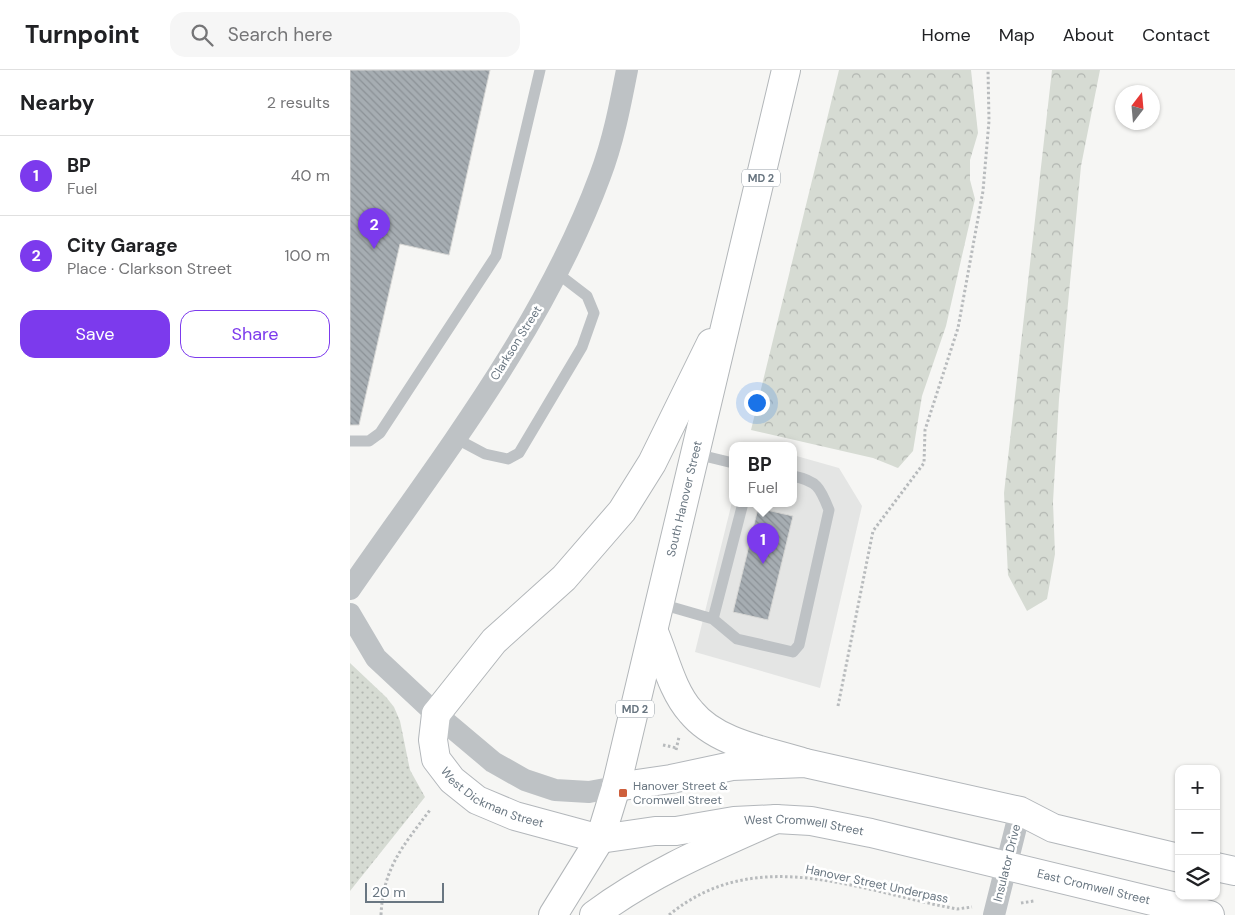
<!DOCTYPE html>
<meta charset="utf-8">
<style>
body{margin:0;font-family:"DM Sans",sans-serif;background:#f6f6f6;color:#202124}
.controls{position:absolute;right:15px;bottom:15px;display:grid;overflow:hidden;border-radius:10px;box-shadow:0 1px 4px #0004}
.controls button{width:45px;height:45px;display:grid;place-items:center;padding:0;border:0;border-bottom:1px solid #e0e0e0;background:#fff;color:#202124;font:25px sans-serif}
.compass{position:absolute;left:765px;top:15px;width:45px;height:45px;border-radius:50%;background:#fff;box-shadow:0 1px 4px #0004;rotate:16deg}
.scale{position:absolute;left:15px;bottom:12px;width:79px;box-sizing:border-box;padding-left:5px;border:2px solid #697681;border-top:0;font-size:14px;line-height:18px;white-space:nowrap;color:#697681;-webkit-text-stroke:4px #fff;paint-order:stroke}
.you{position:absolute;left:406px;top:332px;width:18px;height:18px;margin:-12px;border:4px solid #fff;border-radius:50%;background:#1a73e8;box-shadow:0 0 0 8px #1a73e833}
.badge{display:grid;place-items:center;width:32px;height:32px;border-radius:50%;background:#7c3aed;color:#fff;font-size:16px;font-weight:700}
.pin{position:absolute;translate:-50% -41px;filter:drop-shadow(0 1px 2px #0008)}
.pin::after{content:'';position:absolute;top:26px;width:18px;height:15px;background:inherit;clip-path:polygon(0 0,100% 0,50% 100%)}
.popup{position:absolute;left:379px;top:372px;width:68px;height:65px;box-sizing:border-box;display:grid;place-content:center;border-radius:10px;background:#fff;filter:drop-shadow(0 1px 4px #0005);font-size:16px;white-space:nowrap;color:#757577}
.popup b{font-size:19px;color:#202124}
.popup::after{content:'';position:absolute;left:50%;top:100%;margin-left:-10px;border:10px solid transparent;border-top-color:#fff}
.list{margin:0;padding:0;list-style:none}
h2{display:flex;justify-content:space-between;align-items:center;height:65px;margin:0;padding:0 20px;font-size:21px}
h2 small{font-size:16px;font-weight:400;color:#757577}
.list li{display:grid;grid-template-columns:32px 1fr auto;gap:15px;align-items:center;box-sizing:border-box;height:80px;padding:0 20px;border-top:1px solid #e0e0e0}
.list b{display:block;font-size:19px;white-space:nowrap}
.list p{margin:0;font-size:16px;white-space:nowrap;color:#757577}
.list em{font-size:16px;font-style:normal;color:#757577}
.actions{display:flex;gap:10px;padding:15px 20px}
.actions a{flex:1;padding:11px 0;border:1px solid #7c3aed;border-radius:15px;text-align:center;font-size:18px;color:#7c3aed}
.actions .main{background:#7c3aed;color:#fff}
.icon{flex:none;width:28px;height:28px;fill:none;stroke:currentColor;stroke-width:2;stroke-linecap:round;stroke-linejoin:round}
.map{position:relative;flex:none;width:885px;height:845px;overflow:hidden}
header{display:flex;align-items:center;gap:30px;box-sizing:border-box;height:70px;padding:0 25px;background:#fff;border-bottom:1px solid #e0e0e0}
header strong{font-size:24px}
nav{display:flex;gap:28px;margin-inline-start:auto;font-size:18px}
.search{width:350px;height:45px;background:#f6f6f6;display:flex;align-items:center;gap:12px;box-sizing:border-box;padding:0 18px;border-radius:15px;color:#757577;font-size:19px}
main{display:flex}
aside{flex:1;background:#fff}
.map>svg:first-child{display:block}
.built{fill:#e4e5e4}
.forest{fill:url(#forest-crowns)}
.park{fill:url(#park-dots)}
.building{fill:url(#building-back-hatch);stroke:#d8d8d6}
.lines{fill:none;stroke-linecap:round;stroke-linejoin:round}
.secondary-casing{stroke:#b3b7bb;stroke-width:30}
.primary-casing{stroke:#b2b6b9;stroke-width:30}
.path{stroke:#b8bbbd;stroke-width:3;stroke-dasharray:2.5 2.5;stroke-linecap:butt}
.lane{stroke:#bec2c5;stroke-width:11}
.street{stroke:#bec2c5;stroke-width:22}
.secondary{stroke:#fff;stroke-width:28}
.primary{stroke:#fff;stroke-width:28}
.poi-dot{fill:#ce5f3c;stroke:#fff;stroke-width:2}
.labels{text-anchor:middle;stroke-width:5;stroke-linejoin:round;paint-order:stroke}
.shield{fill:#fff;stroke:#969fa7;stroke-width:1}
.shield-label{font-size:11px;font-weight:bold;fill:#697681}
.street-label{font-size:12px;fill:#697681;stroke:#fff}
.poi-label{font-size:12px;fill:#697681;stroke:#fff;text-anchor:start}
</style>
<header>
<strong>Turnpoint</strong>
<div class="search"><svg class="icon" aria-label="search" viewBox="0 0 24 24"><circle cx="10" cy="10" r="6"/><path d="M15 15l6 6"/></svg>Search here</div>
<nav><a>Home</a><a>Map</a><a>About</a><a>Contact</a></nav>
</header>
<main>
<aside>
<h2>Nearby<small>2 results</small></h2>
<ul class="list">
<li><span class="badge">1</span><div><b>BP</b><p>Fuel</p></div><em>40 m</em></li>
<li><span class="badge">2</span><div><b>City Garage</b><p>Place · Clarkson Street</p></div><em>100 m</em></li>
</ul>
<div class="actions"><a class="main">Save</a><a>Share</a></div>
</aside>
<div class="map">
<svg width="885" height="845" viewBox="0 0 885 845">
<defs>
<pattern id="forest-crowns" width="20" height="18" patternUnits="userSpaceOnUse" patternTransform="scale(1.25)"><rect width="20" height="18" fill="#d6dbd3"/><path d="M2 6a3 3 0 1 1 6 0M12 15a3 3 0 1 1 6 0" fill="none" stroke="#b2b6b1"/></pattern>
<pattern id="park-dots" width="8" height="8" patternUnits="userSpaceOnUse" patternTransform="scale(1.25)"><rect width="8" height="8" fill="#d6dbd3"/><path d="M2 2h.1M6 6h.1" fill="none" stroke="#b2b6b1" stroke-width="1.8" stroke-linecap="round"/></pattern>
<pattern id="building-back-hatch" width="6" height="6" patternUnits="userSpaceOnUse" patternTransform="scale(1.25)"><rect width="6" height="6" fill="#a6adb2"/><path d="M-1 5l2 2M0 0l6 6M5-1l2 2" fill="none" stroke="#8b9196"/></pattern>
</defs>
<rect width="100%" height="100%" fill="#f6f6f4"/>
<path class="built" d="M 443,385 L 489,398 L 512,436 L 470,618 L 345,582 L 383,428 L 383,433 L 443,433 Z"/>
<path class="forest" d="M 489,0 L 621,0 L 628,63 L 620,90 L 620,110 L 625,129 L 596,256 L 572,326 L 563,381 L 548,398 L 523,388 L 401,360 Z
M 702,0 L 750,0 L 731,96 L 709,329 L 703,432 L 705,484 L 697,529 L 677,541 L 658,505 L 654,423 Z"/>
<path class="park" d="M 0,593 L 36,627 L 44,637 L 50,651 L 60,700 L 75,727 L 0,821 Z"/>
<path class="building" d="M 0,0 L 140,0 L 99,185 L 50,174 L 9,355 L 0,355 Z
M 408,438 L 443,446 L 418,550 L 383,542 Z"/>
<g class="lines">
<defs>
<g id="secondary">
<path id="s1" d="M 86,644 L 83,670 L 86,689 L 102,710 L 127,730 L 165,746 L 250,769 L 305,761 L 326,761 L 384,751 L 426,749 L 461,751 L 521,763 L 860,845"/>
<path d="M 266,717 L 321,709 L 382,696 L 455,693 L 670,741 L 703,758 L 829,788"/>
<path d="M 866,797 L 885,801"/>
</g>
<g id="primary">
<path d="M 304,562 C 315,588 322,621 341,642 C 367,674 418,681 455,693"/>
<path d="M 86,644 L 144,571 L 214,508 L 272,441 L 302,393 L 361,273"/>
<path id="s2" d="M 203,845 L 250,769 L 266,717 L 436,0"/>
<path d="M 244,845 C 300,803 363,777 426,749"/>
</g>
</defs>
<use href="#secondary" class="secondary-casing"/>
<use href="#primary" class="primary-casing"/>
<path class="path" d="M 488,636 L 523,461 L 574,393 L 575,360 L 608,258 L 633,121 L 639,51 L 638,0
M 313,675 L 327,678
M 326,680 L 329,667
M 671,833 L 684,831
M 31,845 C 33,798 53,776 80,740
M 319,845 C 406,773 509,821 607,839 L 622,837"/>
<path class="lane" d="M 105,368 L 135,384 L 158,389 L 169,383 L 232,277 L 244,243 L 237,226 L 207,203
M 0,371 L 19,371 L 30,363 L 146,186 L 190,0
M 346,384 L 383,393
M 311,534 L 363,549 L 387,569 L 443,582 L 449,575 L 479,440 C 470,417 467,411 443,406
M 363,549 L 393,433"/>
<path class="street" d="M 0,519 C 91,388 194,257 250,106 C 263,72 270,36 277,0
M 0,544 L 26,588 L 86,644 L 143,692 L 175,710 L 205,720 L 239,722 L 266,717
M 644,845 L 670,741"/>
<use href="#secondary" class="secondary"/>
<use href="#primary" class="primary"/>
</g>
<rect class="poi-dot" x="268" y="718" width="10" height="10" rx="2.5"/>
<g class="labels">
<g class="shield">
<rect x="392" y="99.5" width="38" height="17" rx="4"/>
<rect x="266" y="630.5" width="38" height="17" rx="4"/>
</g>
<g class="shield-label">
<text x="411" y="112">MD 2</text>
<text x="285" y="643">MD 2</text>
</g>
<g class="street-label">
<text transform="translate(166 273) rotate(-58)" y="4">Clarkson Street</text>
<text dy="4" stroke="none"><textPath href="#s2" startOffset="440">South Hanover Street</textPath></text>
<text dy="4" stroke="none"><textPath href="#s1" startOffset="116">West Dickman Street</textPath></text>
<text dy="4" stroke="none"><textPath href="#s1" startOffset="439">West Cromwell Street</textPath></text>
<text transform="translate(657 793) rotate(-76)" y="4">Insulator Drive</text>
<text transform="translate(527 814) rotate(12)" y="4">Hanover Street Underpass</text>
<text dy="4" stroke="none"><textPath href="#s1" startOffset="736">East Cromwell Street</textPath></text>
</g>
<g class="poi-label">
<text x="283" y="720">Hanover Street &amp;<tspan x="283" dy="14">Cromwell Street</tspan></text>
</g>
</g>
</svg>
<div class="controls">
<button>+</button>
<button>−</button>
<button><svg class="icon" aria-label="layers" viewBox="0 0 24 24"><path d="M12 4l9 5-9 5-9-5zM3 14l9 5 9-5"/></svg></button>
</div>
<svg class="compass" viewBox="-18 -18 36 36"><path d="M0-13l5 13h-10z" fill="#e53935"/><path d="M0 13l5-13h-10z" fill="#757577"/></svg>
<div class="scale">20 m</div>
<div class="you"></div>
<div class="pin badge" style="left:413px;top:494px">1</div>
<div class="popup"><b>BP</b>Fuel</div>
<div class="pin badge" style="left:24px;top:179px">2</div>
</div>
</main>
